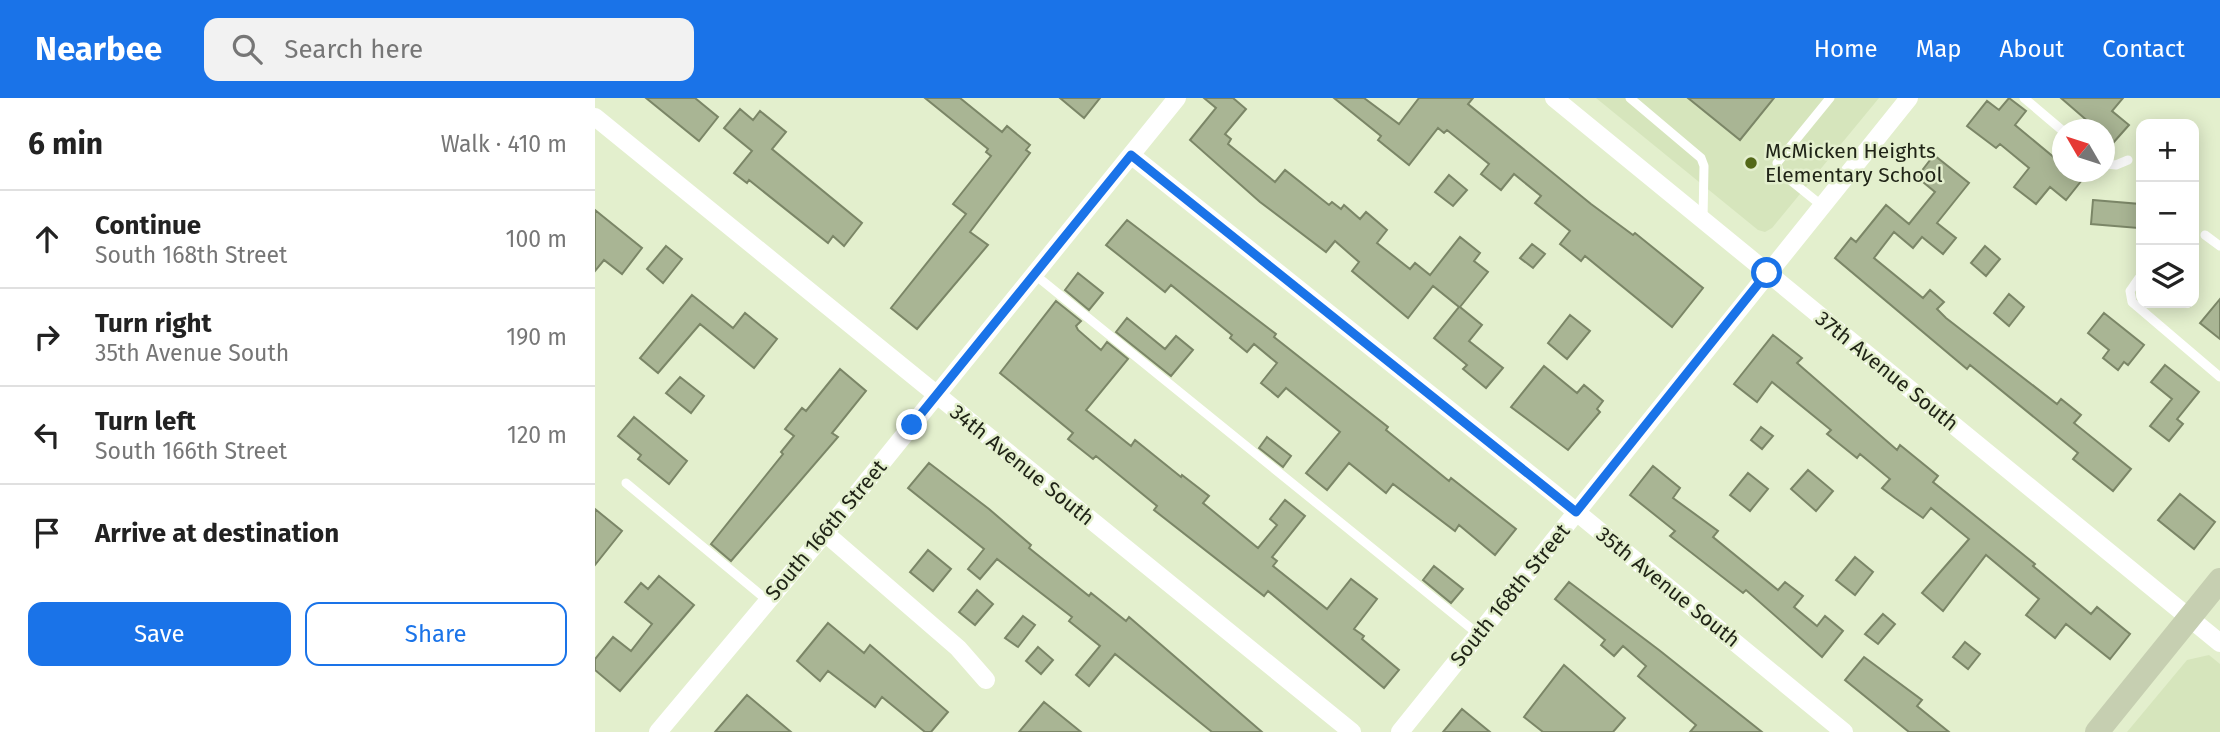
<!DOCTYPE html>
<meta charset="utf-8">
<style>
body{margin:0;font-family:"Fira Sans",sans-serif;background:#f2f2f2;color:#222}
.controls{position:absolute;right:21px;top:21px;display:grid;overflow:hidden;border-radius:14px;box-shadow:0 4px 18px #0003}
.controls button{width:63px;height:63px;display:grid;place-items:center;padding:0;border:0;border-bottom:2px solid #e0e0e0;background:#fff;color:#222;font:35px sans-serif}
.compass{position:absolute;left:1457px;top:21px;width:63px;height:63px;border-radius:50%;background:#fff;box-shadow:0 4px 18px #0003;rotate:309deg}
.stop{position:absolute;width:21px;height:21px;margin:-16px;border:5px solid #1a73e8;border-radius:50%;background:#fff}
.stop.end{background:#1a73e8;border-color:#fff;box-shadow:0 2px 7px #0008}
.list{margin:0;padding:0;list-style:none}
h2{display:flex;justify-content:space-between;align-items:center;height:91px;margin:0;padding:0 28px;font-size:30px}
h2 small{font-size:23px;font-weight:400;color:#767676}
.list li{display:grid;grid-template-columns:46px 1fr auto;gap:21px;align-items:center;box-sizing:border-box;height:98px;padding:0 28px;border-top:2px solid #e0e0e0}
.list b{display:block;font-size:26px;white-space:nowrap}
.list p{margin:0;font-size:23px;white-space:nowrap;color:#767676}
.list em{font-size:23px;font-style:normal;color:#767676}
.actions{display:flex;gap:14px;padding:21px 28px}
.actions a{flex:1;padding:16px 0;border:2px solid #1a73e8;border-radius:14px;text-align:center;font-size:24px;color:#1a73e8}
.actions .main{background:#1a73e8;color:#fff}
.icon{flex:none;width:38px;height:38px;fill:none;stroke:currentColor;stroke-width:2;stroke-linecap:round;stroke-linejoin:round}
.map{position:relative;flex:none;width:1625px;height:634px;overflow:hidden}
header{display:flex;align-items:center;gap:42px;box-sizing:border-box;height:98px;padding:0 35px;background:#1a73e8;color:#fff}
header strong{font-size:33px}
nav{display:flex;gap:38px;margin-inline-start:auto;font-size:24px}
.search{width:490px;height:63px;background:#f2f2f2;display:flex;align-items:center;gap:18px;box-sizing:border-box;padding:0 24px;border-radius:14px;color:#767676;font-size:26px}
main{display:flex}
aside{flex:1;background:#fff}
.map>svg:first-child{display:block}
.built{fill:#d6e5bc}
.building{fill:#a9b594;stroke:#7b8667;stroke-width:2}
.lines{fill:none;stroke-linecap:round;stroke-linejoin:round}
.lane{stroke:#fff;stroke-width:9}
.street{stroke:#fff;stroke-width:18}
.secondary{stroke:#c6cfb1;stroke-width:24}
.route{stroke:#1a73e8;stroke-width:9}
.poi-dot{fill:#536817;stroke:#e3efcd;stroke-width:2.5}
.labels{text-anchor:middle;stroke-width:5;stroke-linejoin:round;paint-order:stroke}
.poi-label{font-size:21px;fill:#202417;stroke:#e3efcd;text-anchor:start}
.street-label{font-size:21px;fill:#202417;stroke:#e3efcd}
</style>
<header>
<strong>Nearbee</strong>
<div class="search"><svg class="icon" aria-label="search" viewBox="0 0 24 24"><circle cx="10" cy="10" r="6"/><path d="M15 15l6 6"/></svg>Search here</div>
<nav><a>Home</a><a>Map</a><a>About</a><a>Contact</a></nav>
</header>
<main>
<aside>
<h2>6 min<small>Walk · 410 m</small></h2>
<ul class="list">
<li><svg class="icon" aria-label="ahead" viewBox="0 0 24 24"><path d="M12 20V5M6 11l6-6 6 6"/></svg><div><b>Continue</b><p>South 168th Street</p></div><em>100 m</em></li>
<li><svg class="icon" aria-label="right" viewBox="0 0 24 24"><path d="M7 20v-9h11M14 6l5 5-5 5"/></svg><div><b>Turn right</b><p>35th Avenue South</p></div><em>190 m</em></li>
<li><svg class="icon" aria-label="left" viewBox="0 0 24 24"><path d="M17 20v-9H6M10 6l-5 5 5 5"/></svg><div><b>Turn left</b><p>South 166th Street</p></div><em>120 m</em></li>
<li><svg class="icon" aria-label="arrive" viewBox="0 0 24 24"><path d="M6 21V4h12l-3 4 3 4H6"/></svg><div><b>Arrive at destination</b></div></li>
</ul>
<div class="actions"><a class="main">Save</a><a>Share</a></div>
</aside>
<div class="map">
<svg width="1625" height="634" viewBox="0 0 1625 634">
<rect width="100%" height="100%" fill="#e3efcd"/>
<path class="built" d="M 1001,0 L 1284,0 L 1177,130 L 1170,134 L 1163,132 Z
M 1614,557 L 1625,566 L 1625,634 L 1532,634 L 1592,562 Z"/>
<path class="building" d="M 51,0 L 100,0 L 123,19 L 104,43 Z
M 330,0 L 365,0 L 407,34 L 412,28 L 435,47 L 431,52 L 435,55 L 375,134 L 393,147 L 322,231 L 296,210 L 371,116 L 358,106 L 396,58 L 391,54 L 393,51 Z
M 465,0 L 505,0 L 489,20 Z
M 609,0 L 638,0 L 651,11 L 630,36 L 636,41 L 633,46 L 680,84 L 690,72 L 734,107 L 737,104 L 746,111 L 749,107 L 765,121 L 771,114 L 792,132 L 782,145 L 815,171 L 820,165 L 835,177 L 865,139 L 885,155 L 879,163 L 893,174 L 865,209 L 887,227 L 874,243 L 908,270 L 891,290 L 868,271 L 872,267 L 839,240 L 864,209 L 838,188 L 813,220 L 757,173 L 764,164 L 740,143 L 731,154 L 665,104 L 595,42 L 621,10 Z
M 739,0 L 769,0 L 804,26 L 824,0 L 878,0 L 873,6 L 996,106 L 1038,137 L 1040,135 L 1108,190 L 1077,229 L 990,158 L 986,163 L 965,146 L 975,133 L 940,105 L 946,98 L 919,76 L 906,92 L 886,76 L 894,66 L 852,32 L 849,35 L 843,30 L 814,67 L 783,42 L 786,38 Z
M 1093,0 L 1179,0 L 1145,42 Z
M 1414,0 L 1431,13 L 1420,27 L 1467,66 L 1467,74 L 1477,74 L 1487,82 L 1471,102 L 1455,89 L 1441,106 L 1419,89 L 1434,70 L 1405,46 L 1401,50 L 1372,28 L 1392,3 L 1404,12 Z
M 1466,0 L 1528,0 L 1517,13 L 1534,27 L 1518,45 L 1509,37 L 1509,32 L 1503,32 Z
M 145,11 L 158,22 L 165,13 L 191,34 L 177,51 L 267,125 L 249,148 L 238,138 L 233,145 L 154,82 L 152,85 L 139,75 L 157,53 L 129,30 Z
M 1339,57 L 1374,85 L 1342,125 L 1361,140 L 1348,156 L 1327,139 L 1318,150 L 1299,134 L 1279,160 L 1328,200 L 1335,192 L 1349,204 L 1342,211 L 1351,220 L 1462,306 L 1466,301 L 1486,317 L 1479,325 L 1536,371 L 1518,393 L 1478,361 L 1483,355 L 1375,267 L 1372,271 L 1240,160 L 1256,140 L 1261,144 L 1291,107 L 1314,126 L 1340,94 L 1322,79 Z
M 854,77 L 872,92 L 858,108 L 840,94 Z
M 1498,102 L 1545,106 L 1543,130 L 1496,126 Z
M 0,112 L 47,150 L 27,176 L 9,162 L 0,173 Z
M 532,122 L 681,236 L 679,239 L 793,329 L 791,332 L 854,383 L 856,380 L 921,431 L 900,457 L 864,427 L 860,433 L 798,386 L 791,395 L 754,365 L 732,392 L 711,375 L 745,334 L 691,290 L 683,299 L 666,285 L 682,265 L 659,246 L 652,254 L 635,240 L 637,237 L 576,187 L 570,194 L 511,147 Z
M 937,146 L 950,156 L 938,170 L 925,160 Z
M 71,148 L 87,161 L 68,185 L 52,171 Z
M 1390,148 L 1405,161 L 1391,178 L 1376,165 Z
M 483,175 L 508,195 L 494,212 L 470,192 Z
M 1414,196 L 1429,209 L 1414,228 L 1399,215 Z
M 97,197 L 138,230 L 150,215 L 182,241 L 159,270 L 105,226 L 63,275 L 45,260 Z
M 1625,201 L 1625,241 L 1605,225 Z
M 461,203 L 486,223 L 481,228 L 483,232 L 506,252 L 512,244 L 533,261 L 491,312 L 536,348 L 540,342 L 586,379 L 587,377 L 614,398 L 608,405 L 663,450 L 682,427 L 675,421 L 690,402 L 710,418 L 677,459 L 682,463 L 678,468 L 732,511 L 756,481 L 782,501 L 759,531 L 769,538 L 767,541 L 804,572 L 789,590 L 673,493 L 669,498 L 559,412 L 562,408 L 501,358 L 498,361 L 473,341 L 478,335 L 405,275 Z
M 1509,215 L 1549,247 L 1533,267 L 1529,264 L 1523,272 L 1508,260 L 1514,252 L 1493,235 Z
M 975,217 L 995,233 L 972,261 L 953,245 Z
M 532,220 L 570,251 L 581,238 L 598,252 L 576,278 L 521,234 Z
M 1178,237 L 1207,260 L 1202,265 L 1302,352 L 1305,347 L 1343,378 L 1338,384 L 1440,466 L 1438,468 L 1496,516 L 1502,509 L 1535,536 L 1515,561 L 1471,526 L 1460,540 L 1431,517 L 1444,501 L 1391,457 L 1348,513 L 1327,495 L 1374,441 L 1336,410 L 1328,420 L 1300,400 L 1287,390 L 1295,381 L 1265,356 L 1262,360 L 1232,336 L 1236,332 L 1177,284 L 1162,304 L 1139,286 Z
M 1570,267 L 1604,294 L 1582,321 L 1588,326 L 1574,343 L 1555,328 L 1577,301 L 1556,284 Z
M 949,268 L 982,295 L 989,287 L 1008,303 L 1002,311 L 1005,314 L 973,352 L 916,309 Z
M 245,271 L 271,293 L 237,335 L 243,339 L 136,463 L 116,446 L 188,356 L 186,354 L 199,338 L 190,331 L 207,310 L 211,313 Z
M 85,279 L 109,298 L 96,315 L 71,295 Z
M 39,319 L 92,363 L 74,386 L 43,361 L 46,357 L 23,338 Z
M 1166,329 L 1178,338 L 1167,351 L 1156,342 Z
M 672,339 L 696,358 L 688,369 L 664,350 Z
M 334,365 L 394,411 L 436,447 L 434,450 L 494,498 L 496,495 L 531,523 L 534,519 L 667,634 L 617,634 L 520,556 L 494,588 L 481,577 L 505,548 L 474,523 L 477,519 L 402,461 L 385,481 L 373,471 L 389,451 L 313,390 Z
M 1058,368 L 1085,390 L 1078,400 L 1123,433 L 1118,439 L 1183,492 L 1190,484 L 1208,498 L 1199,509 L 1222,528 L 1230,518 L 1248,533 L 1227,559 L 1151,492 L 1148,495 L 1075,438 L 1080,433 L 1035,397 Z
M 1213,372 L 1238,393 L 1221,413 L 1196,391 Z
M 1153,375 L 1173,391 L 1155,413 L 1135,397 Z
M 1585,396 L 1620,424 L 1599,451 L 1563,422 Z
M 0,411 L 27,433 L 0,467 Z
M 333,452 L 356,471 L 338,493 L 315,474 Z
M 1260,459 L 1278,474 L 1260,497 L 1241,482 Z
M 839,468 L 868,491 L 856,505 L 828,482 Z
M 64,478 L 99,507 L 25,593 L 0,572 L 0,561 L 18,539 L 36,553 L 57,526 L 30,504 L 46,485 L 53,491 Z
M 974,484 L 1064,552 L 1167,634 L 1095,634 L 1101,627 L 1043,578 L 1051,568 L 1028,548 L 1019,558 L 1006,547 L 1010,542 L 960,501 Z
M 382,492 L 398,506 L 380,527 L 364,514 Z
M 1288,516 L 1300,526 L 1283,546 L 1270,536 Z
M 428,518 L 440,527 L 423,549 L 410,540 Z
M 233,525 L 269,555 L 275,547 L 353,614 L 336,634 L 330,634 L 287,599 L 280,609 L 233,573 L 225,583 L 202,563 Z
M 1370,544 L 1385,556 L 1373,571 L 1358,559 Z
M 443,549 L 458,562 L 446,576 L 431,563 Z
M 1269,559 L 1327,602 L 1322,608 L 1354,634 L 1314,634 L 1250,582 Z
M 969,567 L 1030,620 L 1018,634 L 948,634 L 929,619 Z
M 152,597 L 196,634 L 120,634 Z
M 449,604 L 486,634 L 424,634 Z
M 867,611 L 895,634 L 848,634 Z"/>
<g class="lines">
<path class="lane" d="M 1035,0 L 1106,60 L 1109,68 L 1108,121
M 1429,0 L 1468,33
M 1510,66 L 1521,67 L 1533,62
M 1226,107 L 1184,73 L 1182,65 L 1235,0
M 1610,137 L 1625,148
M 439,176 L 883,536
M 1544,180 L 1535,193 L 1537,204 L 1625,279
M 31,385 L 173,503"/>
<path class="street" d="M 959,0 L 1625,545
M 0,19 L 757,634
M 536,57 L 962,398 L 1249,634
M 230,435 L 363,550 L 391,582
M 63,634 L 230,435 L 582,0
M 805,634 L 1314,0"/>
<path class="secondary" d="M 1502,634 L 1625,482"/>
</g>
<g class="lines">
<path class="route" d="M 317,327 L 536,57 L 981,414 L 1172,175"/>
</g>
<circle class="poi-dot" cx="1156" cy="65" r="7"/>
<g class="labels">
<g class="poi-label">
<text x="1170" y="60">McMicken Heights<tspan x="1170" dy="24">Elementary School</tspan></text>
</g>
<g class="street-label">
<text transform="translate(1292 273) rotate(39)" y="7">37th Avenue South</text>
<text transform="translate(427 367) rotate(39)" y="7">34th Avenue South</text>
<text transform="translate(231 432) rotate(-50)" y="7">South 166th Street</text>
<text transform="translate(1073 489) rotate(39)" y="7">35th Avenue South</text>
<text transform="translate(915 497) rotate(-51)" y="7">South 168th Street</text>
</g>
</g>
</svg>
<div class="controls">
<button>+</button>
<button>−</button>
<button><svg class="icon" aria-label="layers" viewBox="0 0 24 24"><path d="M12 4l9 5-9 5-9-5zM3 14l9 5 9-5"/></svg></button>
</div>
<svg class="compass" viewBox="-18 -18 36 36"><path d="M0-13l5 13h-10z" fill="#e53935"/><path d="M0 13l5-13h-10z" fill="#767676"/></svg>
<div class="stop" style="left:1172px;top:175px"></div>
<div class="stop end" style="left:317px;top:327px"></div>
</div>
</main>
